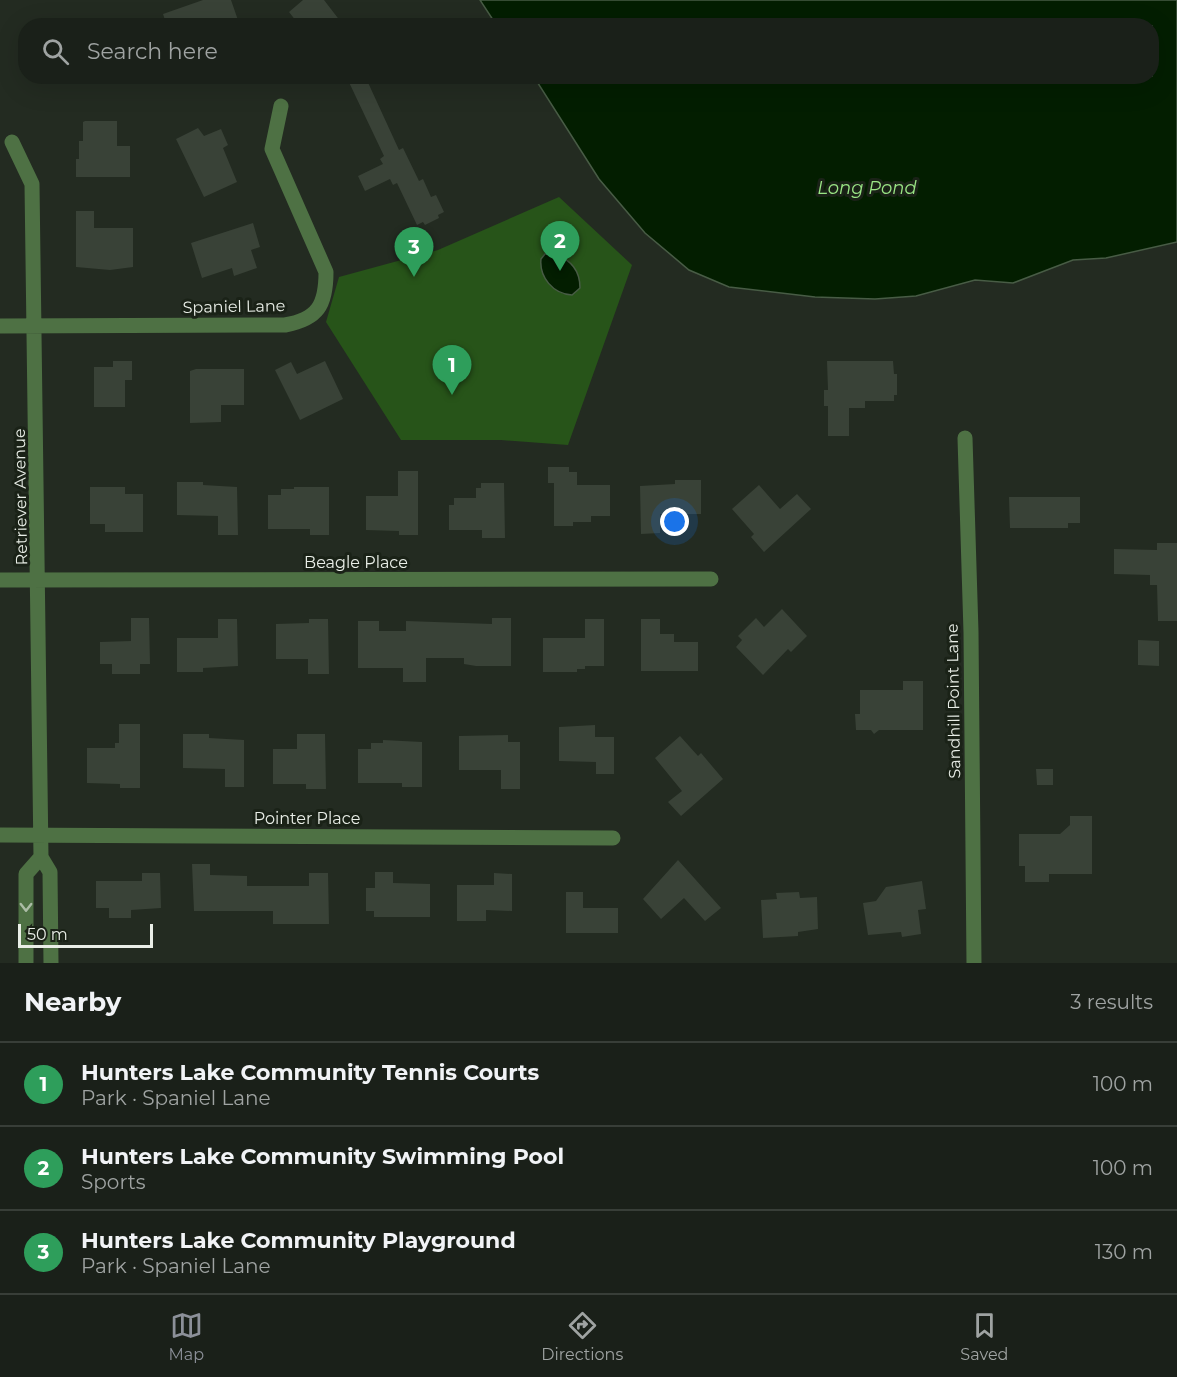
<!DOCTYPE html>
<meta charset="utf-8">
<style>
body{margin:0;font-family:Montserrat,sans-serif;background:#232822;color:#f1f3f6}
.scale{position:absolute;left:18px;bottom:15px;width:135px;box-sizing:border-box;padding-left:6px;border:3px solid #e9eee7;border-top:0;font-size:16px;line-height:21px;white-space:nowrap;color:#e9eee7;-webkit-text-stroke:4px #1a2217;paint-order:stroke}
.you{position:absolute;left:675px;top:522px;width:21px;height:21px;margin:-15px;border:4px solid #fff;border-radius:50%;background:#1a73e8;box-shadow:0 0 0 9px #1a73e833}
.badge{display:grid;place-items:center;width:39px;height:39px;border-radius:50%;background:#8c9099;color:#fff;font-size:20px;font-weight:700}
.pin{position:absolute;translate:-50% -50px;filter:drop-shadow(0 2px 3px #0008)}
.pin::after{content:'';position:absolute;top:32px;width:21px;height:18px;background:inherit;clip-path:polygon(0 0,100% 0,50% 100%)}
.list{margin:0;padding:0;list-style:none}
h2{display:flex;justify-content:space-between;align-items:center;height:78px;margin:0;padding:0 24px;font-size:26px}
h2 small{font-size:20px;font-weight:400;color:#9fa3a2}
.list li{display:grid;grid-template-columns:39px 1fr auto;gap:18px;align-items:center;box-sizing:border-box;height:84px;padding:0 24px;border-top:2px solid #383e38}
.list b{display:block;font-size:22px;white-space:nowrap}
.list p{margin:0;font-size:20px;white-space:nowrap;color:#9fa3a2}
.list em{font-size:20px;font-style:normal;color:#9fa3a2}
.icon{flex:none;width:33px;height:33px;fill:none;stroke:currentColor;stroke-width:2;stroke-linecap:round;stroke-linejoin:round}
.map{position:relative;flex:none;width:1177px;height:963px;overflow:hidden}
.search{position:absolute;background:#1a2019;box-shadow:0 6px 24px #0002;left:18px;right:18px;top:18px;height:66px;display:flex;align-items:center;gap:15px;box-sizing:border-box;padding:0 21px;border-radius:24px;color:#9fa3a2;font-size:22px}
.sheet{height:330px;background:#1a2019}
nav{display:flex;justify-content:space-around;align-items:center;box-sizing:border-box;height:84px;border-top:2px solid #383e38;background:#1a2019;font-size:16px;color:#9fa3a2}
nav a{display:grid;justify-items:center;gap:3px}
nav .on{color:#8c9099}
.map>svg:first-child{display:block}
.green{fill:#275419}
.water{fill:#031e00;stroke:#485c45;stroke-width:1.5}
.building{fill:#394237}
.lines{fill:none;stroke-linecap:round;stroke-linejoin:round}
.street{stroke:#4e7144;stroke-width:15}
.oneway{stroke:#abbca6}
.labels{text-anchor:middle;stroke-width:6;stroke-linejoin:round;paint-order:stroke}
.street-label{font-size:16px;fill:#e9eee7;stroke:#1a2217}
.water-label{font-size:18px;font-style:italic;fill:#9ae585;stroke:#1a2217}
</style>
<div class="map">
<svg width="1177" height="963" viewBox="0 0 1177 963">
<rect width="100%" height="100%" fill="#232b21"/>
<path class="green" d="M 559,197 L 632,265 L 568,445 L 501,440 L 401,440 L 326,322 L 339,277 L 438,250 Z"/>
<path class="water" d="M 480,0 L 1177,0 L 1177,242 L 1106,258 L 1073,260 L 1013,283 L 975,280 L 916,296 L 875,299 L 815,297 L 729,287 L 689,270 L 645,233 L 599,179 L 534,77 L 1152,76 L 1152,26 L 497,26 Z
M 555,253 C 571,261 580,270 580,288 L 572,295 C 553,294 539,277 541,259 L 545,254 Z"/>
<path class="building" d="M 203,0 L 231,0 L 240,26 L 167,26 L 163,14 Z
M 303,0 L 324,0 L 344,26 L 300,26 L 289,12 Z
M 346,76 L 365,76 L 399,150 L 403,148 L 419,181 L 423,179 L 431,197 L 436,195 L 444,212 L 438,215 L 439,218 L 425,225 L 423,222 L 417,225 L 397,183 L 393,185 L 390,179 L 365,191 L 358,176 L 383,164 L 380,159 L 384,156 Z
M 85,121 L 117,121 L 117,146 L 130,146 L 130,177 L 76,177 L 76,159 L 79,159 L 79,141 L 83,141 L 83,122 Z
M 198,128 L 204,136 L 221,129 L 228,145 L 223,148 L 237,182 L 204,197 L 176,139 Z
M 76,211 L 94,211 L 94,228 L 133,228 L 133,267 L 110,270 L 76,267 Z
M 253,223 L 260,247 L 251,250 L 257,268 L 234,276 L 232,268 L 202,278 L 191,243 Z
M 113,361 L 132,361 L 132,380 L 125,380 L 125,407 L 94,407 L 94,367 L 113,367 Z
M 325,361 L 343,399 L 300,420 L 275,370 L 291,362 L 297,374 Z
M 827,361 L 893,361 L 894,374 L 897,374 L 897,395 L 894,395 L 894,401 L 865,401 L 865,408 L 849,408 L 849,436 L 828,436 L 828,406 L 824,406 L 824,390 L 828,390 Z
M 196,369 L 244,369 L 244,405 L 221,405 L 221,422 L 190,423 L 190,371 Z
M 548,467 L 569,467 L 569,472 L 577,472 L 577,485 L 610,485 L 610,516 L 591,516 L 591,522 L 573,522 L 573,526 L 554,526 L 554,483 L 548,483 Z
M 398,471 L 418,471 L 418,535 L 399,535 L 399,531 L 366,530 L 366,496 L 398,496 Z
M 675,480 L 701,480 L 701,514 L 660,514 L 660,533 L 641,534 L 640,486 L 675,484 Z
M 177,482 L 203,482 L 203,485 L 237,487 L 238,535 L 218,535 L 218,516 L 177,515 Z
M 481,483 L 504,483 L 505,538 L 482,538 L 482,530 L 449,530 L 449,505 L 454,505 L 454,498 L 476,498 L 476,488 L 481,488 Z
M 759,485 L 780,509 L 797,494 L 811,509 L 764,552 L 751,537 L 754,534 L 732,509 Z
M 90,487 L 125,487 L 125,494 L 143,494 L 143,532 L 105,532 L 105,524 L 90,524 Z
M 294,487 L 329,487 L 329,535 L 310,535 L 310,529 L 268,529 L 268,495 L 281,495 L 281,489 L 294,489 Z
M 1009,497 L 1080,497 L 1080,523 L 1068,523 L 1068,528 L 1010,528 Z
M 1157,543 L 1177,543 L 1177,621 L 1158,621 L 1157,585 L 1150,585 L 1150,575 L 1114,574 L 1114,549 L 1157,550 Z
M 782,609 L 807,636 L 791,652 L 788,649 L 763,675 L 736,647 L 742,640 L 738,636 L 756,618 L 764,627 Z
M 131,618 L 149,618 L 150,664 L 140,664 L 140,674 L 112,674 L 112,664 L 100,664 L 100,642 L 131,641 Z
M 492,618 L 511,618 L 511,666 L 476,666 L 464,664 L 464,658 L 426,658 L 426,682 L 403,682 L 403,668 L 358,668 L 358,621 L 379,621 L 379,631 L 406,631 L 406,621 L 492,624 Z
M 218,619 L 237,619 L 238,666 L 203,668 L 203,672 L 177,672 L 177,638 L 218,638 Z
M 309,619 L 328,619 L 329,674 L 308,674 L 308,659 L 276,659 L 276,624 L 309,623 Z
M 585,619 L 604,619 L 604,666 L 585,666 L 585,669 L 577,669 L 577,672 L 543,672 L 543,638 L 585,638 Z
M 641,619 L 660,619 L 660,634 L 674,634 L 674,642 L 698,642 L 698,671 L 641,671 Z
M 1138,640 L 1159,641 L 1159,666 L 1138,665 Z
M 903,681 L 923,681 L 923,730 L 879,730 L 874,734 L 871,730 L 856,730 L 855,714 L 860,714 L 860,690 L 903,690 Z
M 119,724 L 140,724 L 140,788 L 120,788 L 120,784 L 87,783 L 87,748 L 115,748 L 115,743 L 119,743 Z
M 595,725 L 595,737 L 614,737 L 614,774 L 596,774 L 596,762 L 559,761 L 559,727 Z
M 183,734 L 209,734 L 209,738 L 244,740 L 244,787 L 225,787 L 225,769 L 183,768 Z
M 297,734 L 325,734 L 326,789 L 306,789 L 306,784 L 273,784 L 273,749 L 297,749 Z
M 508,735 L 508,742 L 520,742 L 520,789 L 501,789 L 501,770 L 459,770 L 459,736 Z
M 680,736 L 698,756 L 701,753 L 723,779 L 681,816 L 668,802 L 682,791 L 655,758 Z
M 383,740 L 422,742 L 422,787 L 402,787 L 402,783 L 358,783 L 358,749 L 371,749 L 371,743 L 383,743 Z
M 1036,769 L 1053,769 L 1053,785 L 1037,785 Z
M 1070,816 L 1092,816 L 1092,874 L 1049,874 L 1049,882 L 1025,882 L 1025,866 L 1019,866 L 1019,834 L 1060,834 L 1070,825 Z
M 678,860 L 721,908 L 705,921 L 684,898 L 661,919 L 643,899 Z
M 192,864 L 210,864 L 210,875 L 247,876 L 247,886 L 309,886 L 309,873 L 328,873 L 329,924 L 273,924 L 273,911 L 194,911 Z
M 375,872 L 393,872 L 393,883 L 430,884 L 430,917 L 374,917 L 374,911 L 366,911 L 366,888 L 375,888 Z
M 142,873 L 160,873 L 161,908 L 131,910 L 131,918 L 109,918 L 109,908 L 96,908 L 96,881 L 142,881 Z
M 494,873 L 512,874 L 512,911 L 486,910 L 486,921 L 457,921 L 457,885 L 494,885 Z
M 922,881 L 926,909 L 918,910 L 921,934 L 902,937 L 901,932 L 868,935 L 863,903 L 876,901 L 886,887 Z
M 566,892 L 583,892 L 583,908 L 618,908 L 618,933 L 566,933 Z
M 799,892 L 800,898 L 817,897 L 818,929 L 798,932 L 798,936 L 763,938 L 761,900 L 777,899 L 776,893 Z"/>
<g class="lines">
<path class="street" d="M 12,142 L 32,184 L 41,857 L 50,872 L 51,963
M 0,326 L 285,325 C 318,319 326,305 326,272 L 272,149 L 281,106
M 965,438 L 971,632 L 974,963
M 0,580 L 711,579
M 0,835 L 613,838
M 26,963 L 26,874 L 41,857"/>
</g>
<defs><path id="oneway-chevron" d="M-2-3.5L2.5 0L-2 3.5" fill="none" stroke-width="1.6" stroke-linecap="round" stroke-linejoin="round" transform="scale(1.5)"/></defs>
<use class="oneway" href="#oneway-chevron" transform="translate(26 907) rotate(90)"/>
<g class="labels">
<g class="street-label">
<text transform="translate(234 306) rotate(-1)" y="6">Spaniel Lane</text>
<text transform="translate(20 497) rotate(-91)" y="6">Retriever Avenue</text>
<text x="356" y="568">Beagle Place</text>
<text transform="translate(953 701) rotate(-91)" y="6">Sandhill Point Lane</text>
<text x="307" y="824">Pointer Place</text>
</g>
<g class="water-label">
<text x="867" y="194">Long Pond</text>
</g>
</g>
</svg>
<div class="scale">50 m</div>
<div class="you"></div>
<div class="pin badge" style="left:452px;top:395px;background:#2e9e5b">1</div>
<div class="pin badge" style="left:560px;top:271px;background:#2e9e5b">2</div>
<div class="pin badge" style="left:414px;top:277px;background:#2e9e5b">3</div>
<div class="search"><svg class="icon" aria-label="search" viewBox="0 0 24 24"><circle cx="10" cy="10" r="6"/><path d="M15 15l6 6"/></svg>Search here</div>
</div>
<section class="sheet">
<h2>Nearby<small>3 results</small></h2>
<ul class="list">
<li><span class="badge" style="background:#2e9e5b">1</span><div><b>Hunters Lake Community Tennis Courts</b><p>Park · Spaniel Lane</p></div><em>100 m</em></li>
<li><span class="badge" style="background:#2e9e5b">2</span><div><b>Hunters Lake Community Swimming Pool</b><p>Sports</p></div><em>100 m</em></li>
<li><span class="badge" style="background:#2e9e5b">3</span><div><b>Hunters Lake Community Playground</b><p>Park · Spaniel Lane</p></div><em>130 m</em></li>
</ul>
</section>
<nav>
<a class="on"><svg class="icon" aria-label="map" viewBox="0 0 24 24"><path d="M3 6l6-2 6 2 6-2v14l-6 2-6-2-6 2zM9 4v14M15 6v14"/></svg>Map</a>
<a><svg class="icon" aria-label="directions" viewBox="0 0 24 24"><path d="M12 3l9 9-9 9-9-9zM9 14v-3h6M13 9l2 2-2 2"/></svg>Directions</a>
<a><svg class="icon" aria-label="saved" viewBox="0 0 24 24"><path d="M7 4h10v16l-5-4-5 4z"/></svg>Saved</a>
</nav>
